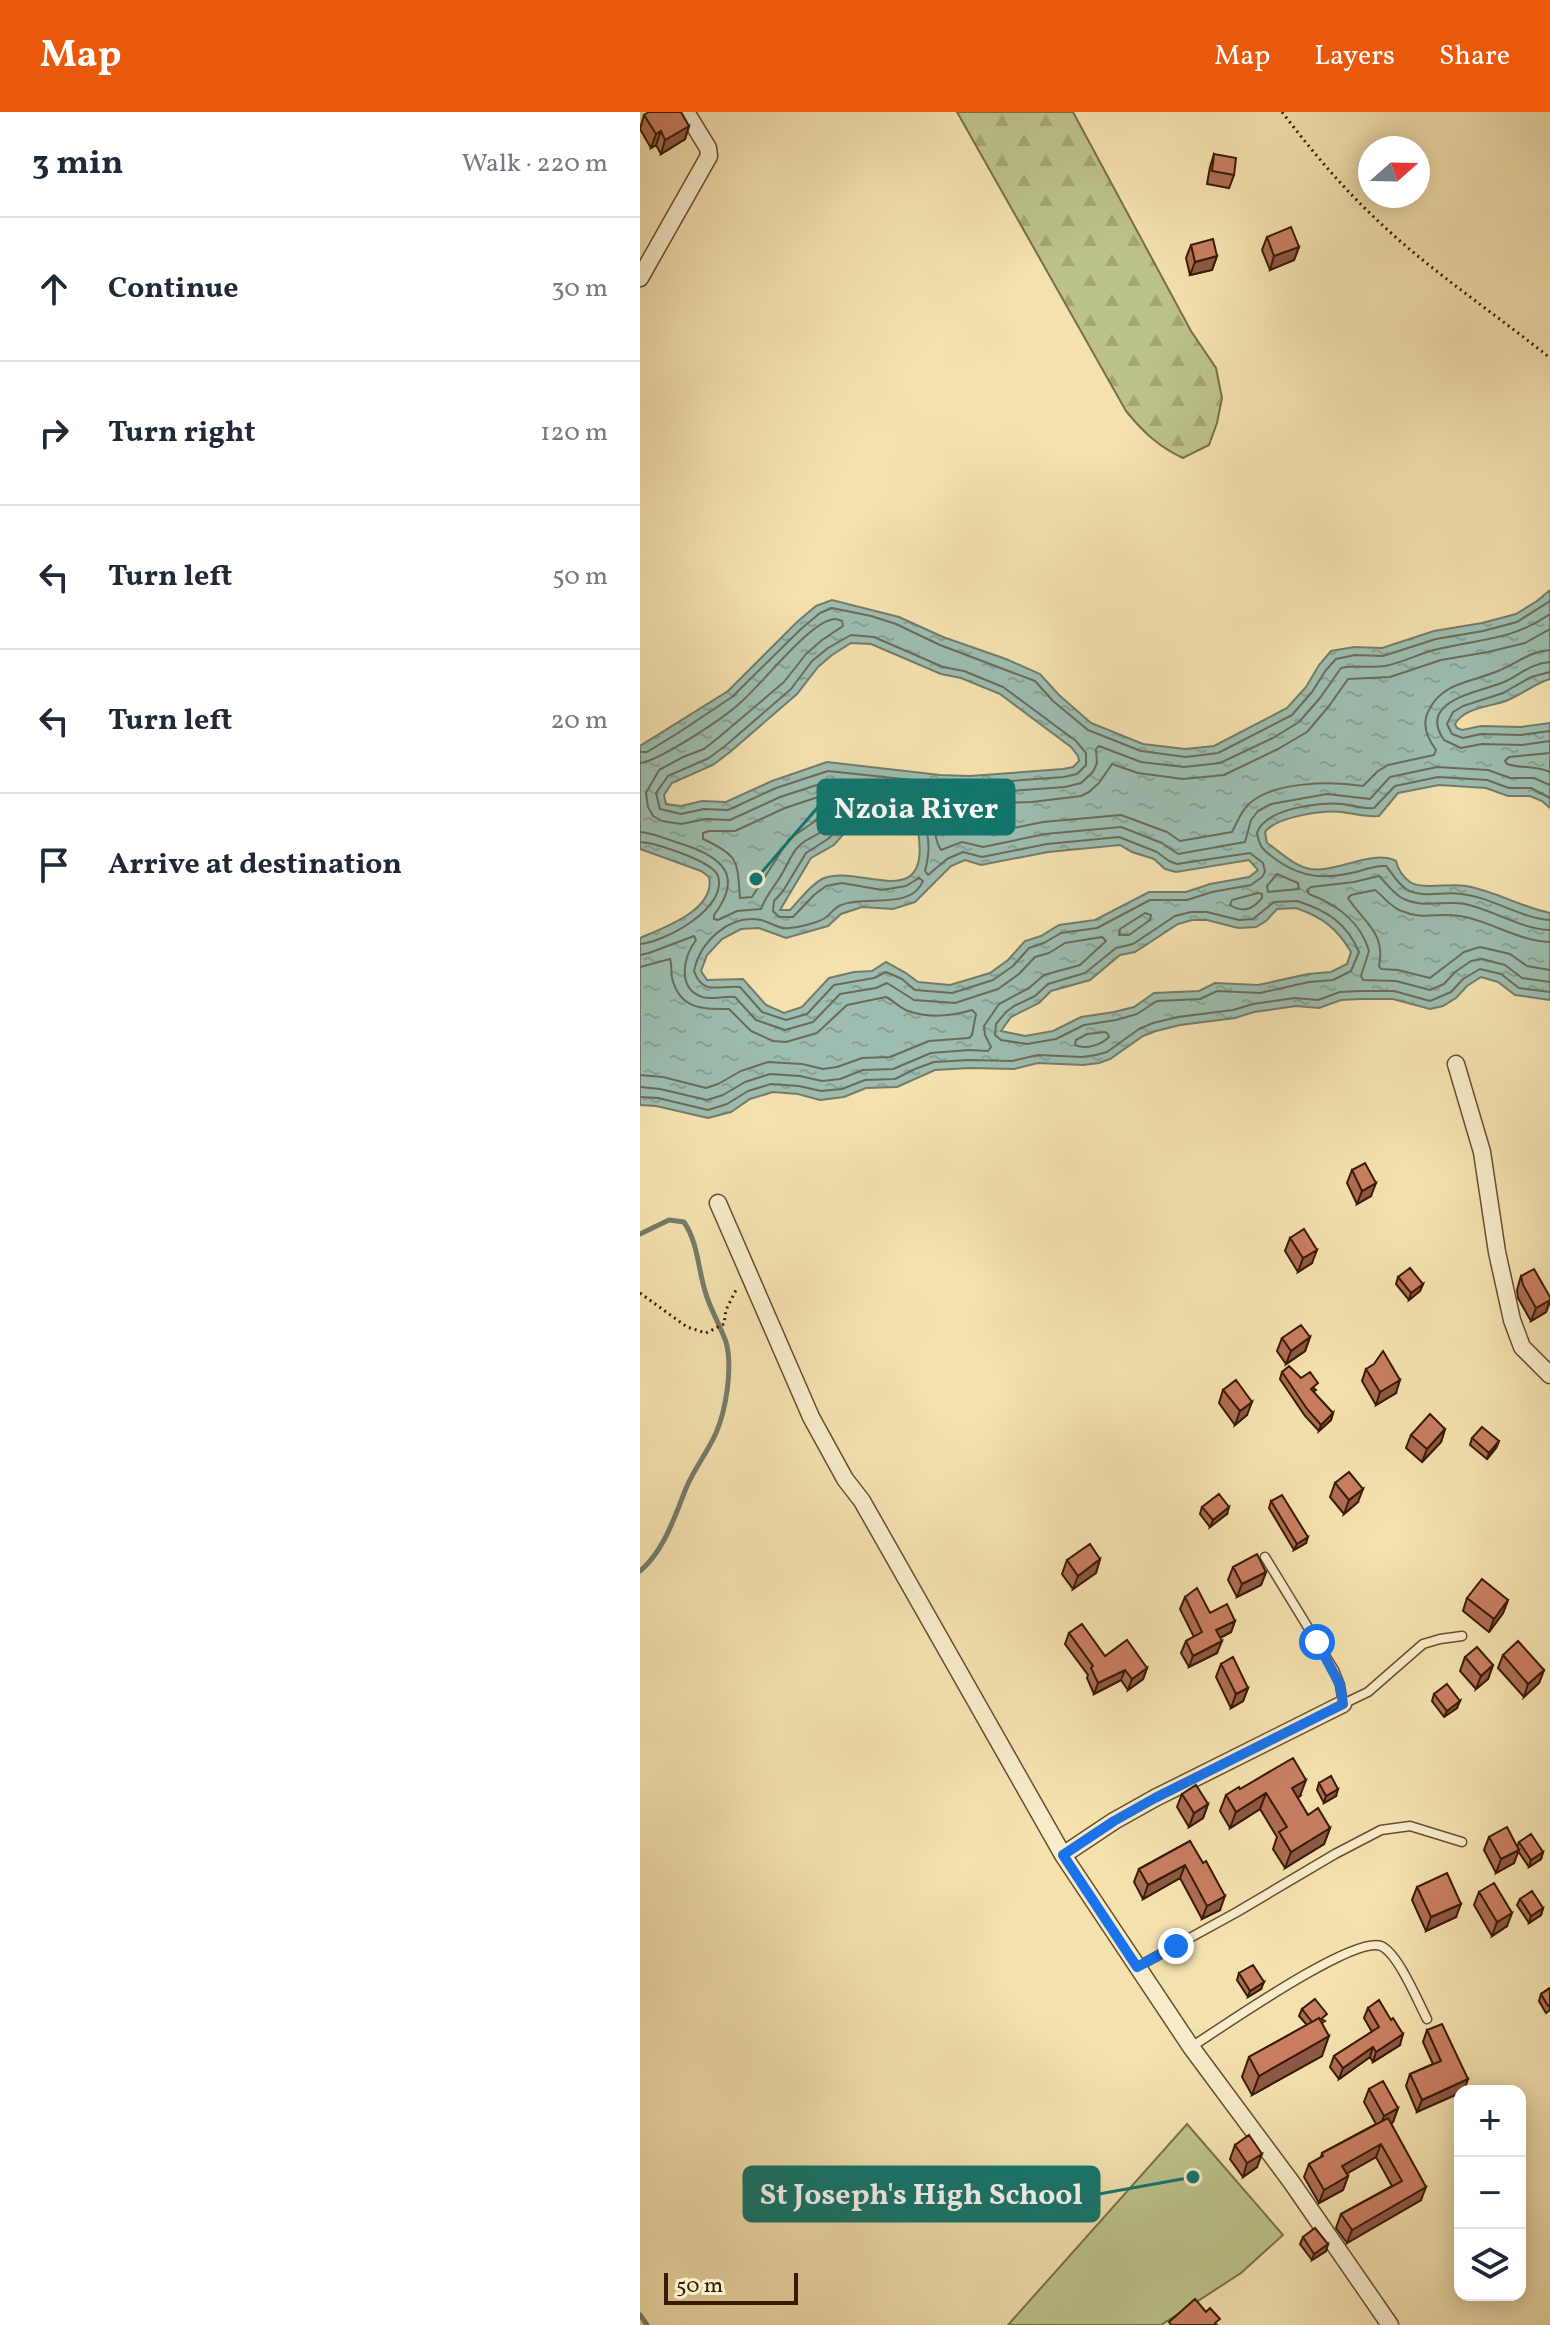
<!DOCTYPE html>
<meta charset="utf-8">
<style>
body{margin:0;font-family:Vollkorn,serif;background:#f6f6f7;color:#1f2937}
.controls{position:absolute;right:24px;bottom:24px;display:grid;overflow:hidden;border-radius:16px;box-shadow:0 4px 20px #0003}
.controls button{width:72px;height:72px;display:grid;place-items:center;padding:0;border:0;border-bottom:2px solid #e0e1e3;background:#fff;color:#1f2937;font:40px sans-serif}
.compass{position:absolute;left:718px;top:24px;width:72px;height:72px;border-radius:50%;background:#fff;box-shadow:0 4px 20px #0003;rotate:70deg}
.scale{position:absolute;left:24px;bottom:20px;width:134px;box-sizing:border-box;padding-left:8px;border:4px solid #391b03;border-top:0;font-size:22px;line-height:28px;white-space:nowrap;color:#391b03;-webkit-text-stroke:6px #f8ecca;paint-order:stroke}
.stop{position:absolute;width:24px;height:24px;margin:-18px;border:6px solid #1a73e8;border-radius:50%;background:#fff}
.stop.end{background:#1a73e8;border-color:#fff;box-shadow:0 2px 8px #0008}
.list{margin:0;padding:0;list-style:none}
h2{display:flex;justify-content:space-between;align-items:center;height:104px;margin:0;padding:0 32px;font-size:34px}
h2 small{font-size:26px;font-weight:400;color:#747a83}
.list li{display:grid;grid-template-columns:52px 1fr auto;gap:24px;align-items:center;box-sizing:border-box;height:144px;padding:0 32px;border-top:2px solid #e0e1e3}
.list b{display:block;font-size:30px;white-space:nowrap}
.list em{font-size:26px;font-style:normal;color:#747a83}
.icon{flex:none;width:44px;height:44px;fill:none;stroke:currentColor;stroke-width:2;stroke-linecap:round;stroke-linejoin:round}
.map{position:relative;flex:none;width:910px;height:2213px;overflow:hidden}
header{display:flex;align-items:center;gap:48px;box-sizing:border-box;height:112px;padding:0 40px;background:#ea580c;color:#fff}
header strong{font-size:38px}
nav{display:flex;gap:44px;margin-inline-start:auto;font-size:28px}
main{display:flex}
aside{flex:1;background:#fff}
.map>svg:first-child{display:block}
.forest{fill:url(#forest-firs);stroke:#7a6f46;stroke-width:2}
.pitch{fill:#bcc38a;stroke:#7a6f46;stroke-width:2}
.water{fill:url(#water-ripples);stroke:#747c6a;stroke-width:2;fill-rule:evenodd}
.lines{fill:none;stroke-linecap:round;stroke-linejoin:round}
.shore{stroke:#6a6c59;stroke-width:2}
.stream{stroke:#747c6a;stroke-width:5}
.service-casing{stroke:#684d2e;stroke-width:11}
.minor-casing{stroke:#684d2e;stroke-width:19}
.path{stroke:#391b03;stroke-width:3;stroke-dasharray:2 4;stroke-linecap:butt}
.service{stroke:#f8ecca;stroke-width:8}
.minor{stroke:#f8ecca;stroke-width:16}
.wall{fill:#ad6c53;stroke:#391b03;stroke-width:2}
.shaded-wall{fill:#8d5844;stroke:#391b03;stroke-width:2}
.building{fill:#c97e61;stroke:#391b03;stroke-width:2}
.route{stroke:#1a73e8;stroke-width:10}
.leader{fill:none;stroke:#0f766e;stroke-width:3}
.callout-dot{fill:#0f766e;stroke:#f8ecca;stroke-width:3}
.callout{fill:#0f766e;stroke:#0f766e;stroke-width:3}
.callout-label{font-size:30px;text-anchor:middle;font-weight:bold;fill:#fff}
</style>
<header>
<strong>Map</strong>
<nav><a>Map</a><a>Layers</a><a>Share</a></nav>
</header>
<main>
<aside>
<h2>3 min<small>Walk · 220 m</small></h2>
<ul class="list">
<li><svg class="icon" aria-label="ahead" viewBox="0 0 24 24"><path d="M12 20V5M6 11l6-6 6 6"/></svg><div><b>Continue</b></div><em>30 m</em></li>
<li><svg class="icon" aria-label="right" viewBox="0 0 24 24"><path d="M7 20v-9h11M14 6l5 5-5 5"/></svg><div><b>Turn right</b></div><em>120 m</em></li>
<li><svg class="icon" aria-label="left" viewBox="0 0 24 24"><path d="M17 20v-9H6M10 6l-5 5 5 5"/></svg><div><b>Turn left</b></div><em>50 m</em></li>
<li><svg class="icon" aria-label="left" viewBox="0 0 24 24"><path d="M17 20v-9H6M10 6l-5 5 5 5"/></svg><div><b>Turn left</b></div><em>20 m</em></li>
<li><svg class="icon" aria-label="arrive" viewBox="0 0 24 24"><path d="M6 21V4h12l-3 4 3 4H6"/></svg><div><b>Arrive at destination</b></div></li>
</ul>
</aside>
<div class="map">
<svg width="910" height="2213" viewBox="0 0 910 2213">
<defs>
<pattern id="forest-firs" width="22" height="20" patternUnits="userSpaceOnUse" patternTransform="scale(2)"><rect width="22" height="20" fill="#bcc38a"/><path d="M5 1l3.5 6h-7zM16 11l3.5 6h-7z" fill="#a2a775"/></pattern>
<pattern id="water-ripples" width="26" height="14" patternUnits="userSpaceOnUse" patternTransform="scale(2)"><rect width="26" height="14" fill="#9cbdaf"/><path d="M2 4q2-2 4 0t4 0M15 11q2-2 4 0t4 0" fill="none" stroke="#87a295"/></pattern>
</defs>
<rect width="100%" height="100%" fill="#f4e2ae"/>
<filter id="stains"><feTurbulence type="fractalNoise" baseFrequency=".0025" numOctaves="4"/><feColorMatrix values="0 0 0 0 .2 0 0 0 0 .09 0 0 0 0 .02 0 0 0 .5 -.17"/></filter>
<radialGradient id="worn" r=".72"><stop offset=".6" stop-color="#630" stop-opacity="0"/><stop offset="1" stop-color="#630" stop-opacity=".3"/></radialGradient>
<path class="forest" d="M 317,0 L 433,0 L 551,219 L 576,256 L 582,286 L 577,311 L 569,333 L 543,346 C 519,335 503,320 486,299 Z"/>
<path class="pitch" d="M 547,2012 L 643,2123 L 601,2161 L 521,2213 L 368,2213 Z"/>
<path class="water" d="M 910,478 L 910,567 C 894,572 883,582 868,588 C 851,595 825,595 815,612 L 817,616 L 822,618 L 841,614 L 881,615 L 910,611 L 910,696 L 902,689 L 890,684 L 868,684 L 846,676 L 799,673 L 758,681 L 739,704 C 725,705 715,702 702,700 C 682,698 636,705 625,720 L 627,731 C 639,739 654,754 670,757 C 697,761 732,737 756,749 C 758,757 763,765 770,770 C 783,778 809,771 826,774 C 855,779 881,795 910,801 L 910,888 L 875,883 L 858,870 L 841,865 L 827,874 L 816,886 L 803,894 L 790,897 L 753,887 L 720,887 L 701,888 L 679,896 L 656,894 L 614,900 L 595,906 L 540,913 L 516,919 L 503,924 L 470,947 L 459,951 L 443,953 L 398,951 L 374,957 L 330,956 L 295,958 L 257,975 L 226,976 L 204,985 L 180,988 L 158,982 L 133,980 L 110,987 L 91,1000 L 68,1006 L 16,994 L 0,993 L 0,826 C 23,816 76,798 69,765 L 61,759 L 0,737 L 0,634 L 88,579 L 157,510 L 176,494 L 192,488 L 259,505 L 303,525 L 366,547 L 400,562 L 419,583 L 451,611 L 503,632 L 545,637 L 574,634 L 647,596 L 666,575 L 679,553 L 691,539 L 714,535 L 742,536 L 794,519 L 842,511 L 876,502 L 897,489 ZM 211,531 L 231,532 L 301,562 L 321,566 L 360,582 L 431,635 L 438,644 L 439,649 L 433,655 L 423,657 L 330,664 L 300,663 L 187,650 L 132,669 L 86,690 L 62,689 L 41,694 L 26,692 L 24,683 L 32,671 L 73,653 L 90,640 L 157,582 L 178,555 L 192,543 ZM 249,702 L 262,705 L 278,719 C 292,805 217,750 182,767 C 169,774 160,788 150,798 L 140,798 L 171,746 L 194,733 L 207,718 L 227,708 ZM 480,733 L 492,740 L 514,747 L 525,757 L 536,760 L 609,748 L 618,758 L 609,765 L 570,772 L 546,780 L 509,780 L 455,808 L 419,813 L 401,824 L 385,829 L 368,848 L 350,861 L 310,873 L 278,870 L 266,861 L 246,850 L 232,859 L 214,860 L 189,866 L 162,895 L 144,901 L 126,893 L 103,867 L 67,868 L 61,859 L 67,843 L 82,827 L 101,817 L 119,816 L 146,826 L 188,814 L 201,802 L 222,795 L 253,797 L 275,790 L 311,754 L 325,748 L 341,753 L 408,740 ZM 656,796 C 682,805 697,816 711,840 L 707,852 L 691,860 L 668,862 L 618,873 L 575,871 L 559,879 L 514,881 L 494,895 L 474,900 L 441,905 L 413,919 L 385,924 L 361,919 L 371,905 L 399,891 L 411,879 L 450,868 L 480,843 L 495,840 L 538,812 L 552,808 L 567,808 L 598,816 L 616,815 L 626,809 L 637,797 Z"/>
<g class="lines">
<path class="shore" d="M 910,517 L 885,531 L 848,540 L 801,548 L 750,565 L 708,567 L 689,594 L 667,620 L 638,637 L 584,663 L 543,667 L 498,661 L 472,652 L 459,671 L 449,680 L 441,684 L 392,690 L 304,693 L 301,698 L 309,718 L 312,720 L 327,718 L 344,722 L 403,710 L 481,703 L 527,720 L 540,729 L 592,720 C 597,711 600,701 608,693 C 632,669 692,669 723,674 L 738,659 L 748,653 L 794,643 L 796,638 C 787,626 781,612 789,598 C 802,570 833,570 858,559 C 877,552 889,539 910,538
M 211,523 L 234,525 L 303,555 L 324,559 L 363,575 L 436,629 L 446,641 L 446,653 L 437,662 L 424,665 L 330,672 L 300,671 L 188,659 L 136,676 L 88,698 L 64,697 L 41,702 L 20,697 L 16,681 L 28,664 L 69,646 L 85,634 L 151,577 L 172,549 L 188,536 Z
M 910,550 C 891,551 880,563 864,570 C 841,580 776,588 804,628 L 821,636 L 842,632 L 882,633 L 910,629
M 910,560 L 891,565 L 863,581 L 823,594 L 813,600 L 807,612 L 812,622 L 823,626 L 841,622 L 881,623 L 910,619
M 0,640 L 7,640 L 38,621 L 92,585 L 162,516 L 180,501 L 192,496 L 231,504 L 256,512 L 300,533 L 395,569 L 413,589 L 448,618 L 501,639 L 546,645 L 578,641 L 652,603 L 672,580 L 686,558 L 696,547 L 715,543 L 743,544 L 796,527 L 843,519 L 877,510 L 910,489
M 910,641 L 869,645 L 865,649 L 867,652 C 882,657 894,653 910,660
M 0,651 C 19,649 84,606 100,591 C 120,574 167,514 190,508 C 196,506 197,507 202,509 L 203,514 L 182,528 L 166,542 L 144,570 L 78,626 L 64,637 L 43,645 L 19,658 L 6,681 L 8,695 L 13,704 L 22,709 L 41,712 L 66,707 L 90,708 L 140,685 L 189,669 L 299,681 L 330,682 L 425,675 L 441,671 L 453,660 L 457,651 L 456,637 L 459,634 L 501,650 L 544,655 L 580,651 L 633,626 L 659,610 L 680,586 L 701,556 C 716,553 730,556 745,554 C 762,551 780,541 798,537 C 840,527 873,528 910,502
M 190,681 L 198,682 L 199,688 L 188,695 L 174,710 L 149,727 L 112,785 L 100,786 C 97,749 100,744 63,727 L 63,721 L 69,719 L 95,719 L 145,696 Z
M 910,686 L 891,676 L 869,676 L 847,668 L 798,665 L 755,674 L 734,696 C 723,697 714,694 703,692 C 681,689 624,697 617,721 C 620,738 625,739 638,749 C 665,767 685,767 716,760 C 726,757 736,753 746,754 C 752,761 758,772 766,777 C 783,787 803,779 821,782 C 852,785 879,806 910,808
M 247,694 C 287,697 294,725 285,759 L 288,763 L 307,747 L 323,740 L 342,745 L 407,732 L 479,725 L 517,740 L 529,749 L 537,752 L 610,741 L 623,751 L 625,760 L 622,765 L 611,773 L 572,780 L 547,788 L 510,788 L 457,816 L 421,821 L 404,831 L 389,836 L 373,854 L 353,868 L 312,881 L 275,878 L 262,867 L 246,860 L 234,866 L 194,873 L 167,902 L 146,908 L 122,900 L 100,875 C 78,873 63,884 54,859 C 60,830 89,802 121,808 C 131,810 139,818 150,816 C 160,815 177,811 185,806 C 191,802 193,797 199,794 C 224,782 271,799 283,769 L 279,766 L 266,774 L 242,778 L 202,771 L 186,774 L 174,783 L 153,805 L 139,805 L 133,799 L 134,789 L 143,779 L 166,741 L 188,727 L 204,711 L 224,701 Z
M 0,720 C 15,721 28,728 42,732 C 82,745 104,763 74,803 L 74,807 L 78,808 L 97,799 L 121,797 C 126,783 136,773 143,760 C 148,751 152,740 160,733 C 166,727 174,725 181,720 C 187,714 192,707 199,702 C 223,686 255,676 281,695 C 301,711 291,724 301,738 L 322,730 L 343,735 L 405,722 L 481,715 L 522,731 L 538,742 L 605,730 L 611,708 L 618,699 L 631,692 L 687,682 L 730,687 L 750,665 L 797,655 L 848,658 L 870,666 L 894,666 L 910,673
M 0,730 C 15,731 73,749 78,764 C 88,796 25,830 0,832
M 637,762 L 658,771 L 659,777 L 628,780 L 627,774 Z
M 618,781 L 622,782 L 622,786 C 612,798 603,801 590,793 L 592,788 Z
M 657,789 C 686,798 707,811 719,840 L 711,859 L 693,868 L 669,870 L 620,881 L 577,879 L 560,887 L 517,889 L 497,902 L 476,908 L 444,913 L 416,927 L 387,932 L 361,928 L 355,923 L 356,912 L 366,900 L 374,894 L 395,884 L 408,872 L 445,861 L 476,836 L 493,832 L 535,804 L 551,800 L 567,800 L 599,808 L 613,807 L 634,790 Z
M 505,801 L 511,803 L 510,808 L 489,823 L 479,823 L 480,817 Z
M 910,818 C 880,817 854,798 825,792 C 803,788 783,797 762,786 C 753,781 746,771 739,764 L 714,770 L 671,775 L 667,778 L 669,782 C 696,792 721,810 729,839 L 721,864 L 723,868 L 756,869 L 790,878 L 804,872 L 815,860 L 831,849 L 842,847 L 865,853 L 882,866 L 910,870
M 910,830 C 878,829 851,809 820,804 C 797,800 784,809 759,798 C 749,793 743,784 735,778 L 711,783 L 708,786 C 723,810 746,820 739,854 L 741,857 L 758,858 L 790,866 L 824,840 L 840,835 L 870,842 L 887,854 L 910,858
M 0,843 L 9,841 L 54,824 L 56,828 C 44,844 36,876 62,885 C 72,888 84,884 95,885 L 116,908 L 145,918 L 173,910 L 200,882 L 236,876 L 247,871 L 274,888 L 315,891 L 358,877 L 379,862 L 395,845 L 409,841 L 425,831 L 462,825 L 466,829 L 440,853 L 404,863 L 389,876 L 359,892 L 344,914 L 345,923 L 351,935 L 348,939 L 329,938 L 291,941 L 253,957 L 223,958 L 200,967 L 182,969 L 160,964 L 130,962 L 105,970 L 83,983 L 67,988 L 20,977 L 0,975
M 0,855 L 30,847 C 32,853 31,860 32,866 C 40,898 63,897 89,897 L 111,919 L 133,929 L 146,930 L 177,921 L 207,893 L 246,885 C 254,889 260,896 268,899 C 288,906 312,904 332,898 L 336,902 L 332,923 L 329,926 L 289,929 L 250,945 L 222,946 L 197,955 L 183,957 L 162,952 L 128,950 L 101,959 L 78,972 L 66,976 L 23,965 L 0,963
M 465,920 L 468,922 L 469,925 C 461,933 445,938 435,933 L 436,928 L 447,922 Z
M 0,985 L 18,986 L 68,998 L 87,992 L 108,979 L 131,972 L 159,974 L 181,979 L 202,977 L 225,968 L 255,967 L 275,957 L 294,950 L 329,948 L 372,949 L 398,943 L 442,945 L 456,943 L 467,940 L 499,917 L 513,911 L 538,905 L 593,898 L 613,892 L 655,886 L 678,888 L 700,880 L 720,879 L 754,879 L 790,889 L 811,880 L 823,867 L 840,857 L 861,862 L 879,876 L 910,880"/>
<path class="stream" d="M 0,1122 L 29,1108 L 44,1110 C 58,1131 58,1156 65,1179 C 70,1197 80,1213 86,1230 C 93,1255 86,1298 76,1321 C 68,1339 55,1356 47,1374 C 35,1403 25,1438 0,1459
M 0,2203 L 7,2213"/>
<defs>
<path id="service" d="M 625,1445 L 694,1558 L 700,1573 L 703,1592 L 728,1580 L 783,1532 L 800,1527 L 822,1524
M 497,1855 L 597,1800 L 695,1742 L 741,1718 L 770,1714 L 822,1730
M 551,1935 C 580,1917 713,1823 741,1834 C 758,1841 778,1890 787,1907"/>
<path id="minor" d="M 0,166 L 69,44 L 68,36 L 46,0
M 816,952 L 842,1040 L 857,1140 L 872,1208 L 882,1235 L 910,1263
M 78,1091 L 171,1305 L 205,1367 L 222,1389 L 423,1743 L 551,1935 L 652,2071 L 750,2213
M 423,1743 L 474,1709 L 515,1686 L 703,1592"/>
</defs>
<use href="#service" class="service-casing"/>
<use href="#minor" class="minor-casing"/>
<path class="path" d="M 642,0 C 671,38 701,74 736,107 C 789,158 853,200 910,246
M 0,1181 L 47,1215 L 66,1221 L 84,1212 L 86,1198 L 96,1178"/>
<use href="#service" class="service"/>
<use href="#minor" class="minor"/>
</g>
<path class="wall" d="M 4,3 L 49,14 L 45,27 L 21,42 L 16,33 L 11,36 L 0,17 Z
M 574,42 L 594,63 L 589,76 L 567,72 L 570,55 Z
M 627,125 L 659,135 L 654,148 L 630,158 L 622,138 Z
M 551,133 L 577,144 L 572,158 L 550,163 L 546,146 Z
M 712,1058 L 731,1084 L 717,1092 L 707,1071 Z
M 650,1126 L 672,1151 L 658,1160 L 645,1139 Z
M 881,1164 L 910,1185 L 910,1190 L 906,1200 L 891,1209 L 878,1186 L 877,1178 Z
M 758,1165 L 783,1172 L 780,1179 L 769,1188 L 756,1172 Z
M 670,1225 L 665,1239 L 646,1252 L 637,1239 L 642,1226 Z
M 726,1257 L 756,1281 L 736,1293 L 722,1269 Z
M 642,1260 L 661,1266 L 676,1278 L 673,1280 L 693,1301 L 691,1308 L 679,1319 L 665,1304 L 640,1267 Z
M 583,1278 L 607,1303 L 595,1313 L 579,1291 Z
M 805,1317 L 801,1330 L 782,1350 L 766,1336 L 771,1323 Z
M 832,1326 L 859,1329 L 856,1336 L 847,1347 L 830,1333 Z
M 695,1371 L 718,1390 L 704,1402 L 690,1385 Z
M 631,1389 L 666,1431 L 654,1438 L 629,1396 Z
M 562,1395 L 587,1402 L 570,1415 L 560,1402 Z
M 460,1447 L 456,1461 L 433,1477 L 422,1462 L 427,1448 Z
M 593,1455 L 626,1460 L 621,1473 L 597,1485 L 588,1468 Z
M 545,1485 L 570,1501 L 595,1509 L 591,1520 L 580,1526 L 577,1541 L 549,1555 L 541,1541 L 546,1529 L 554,1525 L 540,1497 Z
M 827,1486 L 868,1488 L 863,1501 L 849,1520 L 823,1499 Z
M 429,1521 L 465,1544 L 507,1556 L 503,1567 L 488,1578 L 481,1568 L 454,1582 L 447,1566 L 448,1563 L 425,1532 Z
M 863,1543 L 904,1558 L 899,1571 L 884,1585 L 858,1556 Z
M 825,1545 L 853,1553 L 848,1567 L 836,1577 L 820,1559 Z
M 581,1552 L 608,1576 L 603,1589 L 591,1596 L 576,1565 Z
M 794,1582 L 817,1596 L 804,1605 L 792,1589 Z
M 679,1671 L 696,1684 L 684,1691 L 677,1678 Z
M 600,1677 L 660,1684 L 657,1686 L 668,1703 L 690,1716 L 684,1732 L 645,1756 L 633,1737 L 637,1725 L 620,1697 L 590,1716 L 580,1699 L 586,1683 Z
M 542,1682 L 568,1692 L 563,1706 L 549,1715 L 537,1695 Z
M 849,1725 L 877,1735 L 879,1730 L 903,1740 L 901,1747 L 889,1755 L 878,1739 L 874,1751 L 856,1761 L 844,1738 Z
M 550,1729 L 580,1798 L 562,1807 L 540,1766 L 503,1787 L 494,1770 L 499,1757 Z
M 777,1775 L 816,1805 L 786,1819 L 772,1788 Z
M 839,1780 L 867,1814 L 852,1824 L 834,1793 Z
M 880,1787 L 903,1796 L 901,1803 L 889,1811 L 877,1793 Z
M 599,1861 L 621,1877 L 608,1885 L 597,1868 Z
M 910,1876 L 910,1898 L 906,1901 L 899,1889 L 901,1882 Z
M 728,1896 L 760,1933 L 733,1950 L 730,1945 L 699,1967 L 690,1955 L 694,1944 L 732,1920 L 724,1906 Z
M 662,1897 L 685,1909 L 682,1911 L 682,1944 L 612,1983 L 602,1965 L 609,1945 L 667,1913 L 659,1904 Z
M 787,1918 L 828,1967 L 777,2000 L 766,1974 L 770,1962 L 793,1952 L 783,1930 Z
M 729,1977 L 758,1996 L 753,2010 L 751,2011 L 781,2088 L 707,2131 L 696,2116 L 701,2102 L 752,2074 L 736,2045 L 706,2062 L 708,2064 L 703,2078 L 679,2091 L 664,2065 L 669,2052 L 681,2045 L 682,2041 L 736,2012 L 724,1990 Z
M 595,2033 L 617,2055 L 603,2065 L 590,2047 Z
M 663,2125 L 688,2132 L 686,2139 L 672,2148 L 660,2132 Z"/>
<path class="shaded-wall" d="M 49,14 L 45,27 L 21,42 L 25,28 Z
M 21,19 L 16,33 L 11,36 L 16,22 Z
M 659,135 L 654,148 L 630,158 L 634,144 Z
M 577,144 L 572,158 L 550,163 L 555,150 Z
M 736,1071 L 731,1084 L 717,1092 L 722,1079 Z
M 677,1138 L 672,1151 L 658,1160 L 663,1146 Z
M 783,1172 L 780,1179 L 769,1188 L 771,1181 Z
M 910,1188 L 906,1200 L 891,1209 L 896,1196 Z
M 670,1225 L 665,1239 L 646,1252 L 651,1239 Z
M 760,1268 L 756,1281 L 736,1293 L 740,1280 Z
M 612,1290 L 607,1303 L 595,1313 L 600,1299 Z
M 693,1301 L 691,1308 L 679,1319 L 681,1313 Z
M 805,1317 L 801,1330 L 782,1350 L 787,1337 Z
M 859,1329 L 856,1336 L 847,1347 L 849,1341 Z
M 723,1377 L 718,1390 L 704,1402 L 709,1388 Z
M 589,1395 L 587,1402 L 570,1415 L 573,1408 Z
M 668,1425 L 666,1431 L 654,1438 L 657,1432 Z
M 460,1447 L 456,1461 L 433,1477 L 438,1464 Z
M 626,1460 L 621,1473 L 597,1485 L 602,1472 Z
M 868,1488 L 863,1501 L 849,1520 L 854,1507 Z
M 595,1509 L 591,1520 L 572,1530 L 576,1518 Z
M 582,1529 L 577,1541 L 549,1555 L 553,1544 Z
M 853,1553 L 848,1567 L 836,1577 L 841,1564 Z
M 507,1556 L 503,1567 L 488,1578 L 492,1567 Z
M 485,1558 L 481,1568 L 454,1582 L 458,1571 Z
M 904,1558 L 899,1571 L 884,1585 L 888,1572 Z
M 608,1576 L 603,1589 L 591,1596 L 596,1582 Z
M 820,1589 L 817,1596 L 804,1605 L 807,1599 Z
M 666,1668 L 660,1684 L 646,1693 L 652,1676 Z
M 698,1677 L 696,1684 L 684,1691 L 686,1684 Z
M 626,1681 L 620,1697 L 590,1716 L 596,1700 Z
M 568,1692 L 563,1706 L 549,1715 L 554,1701 Z
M 690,1716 L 684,1732 L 645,1756 L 651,1740 Z
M 879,1738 L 874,1751 L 856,1761 L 861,1747 Z
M 903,1740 L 901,1747 L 889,1755 L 891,1748 Z
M 545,1753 L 540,1766 L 503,1787 L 508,1773 Z
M 585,1784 L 580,1798 L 562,1807 L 567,1794 Z
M 821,1792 L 816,1805 L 786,1819 L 791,1805 Z
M 903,1796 L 901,1803 L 889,1811 L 891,1804 Z
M 872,1801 L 867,1814 L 852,1824 L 857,1810 Z
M 624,1870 L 621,1877 L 608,1885 L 610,1879 Z
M 763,1922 L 760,1933 L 733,1950 L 736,1940 Z
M 689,1924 L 682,1944 L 612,1983 L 619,1964 Z
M 733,1935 L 730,1945 L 699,1967 L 703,1956 Z
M 828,1967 L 824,1979 L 820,1979 L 820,1981 L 777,2000 L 782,1988 Z
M 758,1996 L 753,2010 L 739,2018 L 744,2004 Z
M 741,2032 L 736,2045 L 697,2067 L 702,2054 Z
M 622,2042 L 617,2055 L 603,2065 L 607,2051 Z
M 708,2064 L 703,2078 L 679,2091 L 684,2078 Z
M 786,2075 L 781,2088 L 707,2131 L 712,2118 Z
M 688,2132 L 686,2139 L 672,2148 L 674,2142 Z"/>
<path class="building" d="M 9,0 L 41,0 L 49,14 L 25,28 L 21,19 L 16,22 L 4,3 Z
M 574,42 L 596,46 L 594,63 L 572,59 Z
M 651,115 L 659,135 L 634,144 L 627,125 Z
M 573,127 L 577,144 L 555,150 L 551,133 Z
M 725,1051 L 736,1071 L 722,1079 L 712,1058 Z
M 664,1117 L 677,1138 L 663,1146 L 650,1126 Z
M 770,1156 L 783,1172 L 771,1181 L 758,1165 Z
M 894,1157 L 910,1185 L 910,1188 L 896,1196 L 883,1173 L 881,1164 Z
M 661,1213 L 670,1225 L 651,1239 L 642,1226 Z
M 743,1239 L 760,1268 L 740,1280 L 726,1257 L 734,1252 Z
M 649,1254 L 661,1266 L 670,1260 L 678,1271 L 671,1277 L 693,1301 L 681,1313 L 667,1297 L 642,1260 Z
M 596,1268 L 612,1290 L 600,1299 L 583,1278 Z
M 790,1302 L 805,1317 L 787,1337 L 771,1323 Z
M 842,1315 L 859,1329 L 849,1341 L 832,1326 Z
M 709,1360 L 723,1377 L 709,1388 L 695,1371 Z
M 579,1382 L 589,1395 L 573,1408 L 562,1395 Z
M 642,1383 L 668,1425 L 657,1432 L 631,1389 Z
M 450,1432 L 460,1447 L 438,1464 L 427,1448 Z
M 617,1442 L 626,1460 L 602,1472 L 593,1455 Z
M 842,1467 L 868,1488 L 854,1507 L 827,1486 Z
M 557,1476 L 570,1501 L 587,1492 L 595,1509 L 576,1518 L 582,1529 L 553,1544 L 546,1529 L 562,1520 L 545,1485 Z
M 442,1512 L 465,1544 L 487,1528 L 507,1556 L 492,1567 L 485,1558 L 458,1571 L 451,1556 L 453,1554 L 429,1521 Z
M 878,1529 L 904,1558 L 888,1572 L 863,1543 Z
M 837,1535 L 853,1553 L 841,1564 L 825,1545 Z
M 593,1545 L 608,1576 L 596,1582 L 581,1552 Z
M 807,1572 L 820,1589 L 807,1599 L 794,1582 Z
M 653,1646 L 666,1668 L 652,1676 L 668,1703 L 678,1696 L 690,1716 L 651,1740 L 639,1720 L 647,1715 L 626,1681 L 596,1700 L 586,1683 L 599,1675 L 600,1677 Z
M 691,1664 L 698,1677 L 686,1684 L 679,1671 Z
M 556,1673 L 568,1692 L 554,1701 L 542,1682 Z
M 867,1715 L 879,1738 L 861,1747 L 849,1725 Z
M 891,1722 L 903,1740 L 891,1748 L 879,1730 Z
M 550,1729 L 563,1751 L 566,1749 L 585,1784 L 567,1794 L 545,1753 L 508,1773 L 499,1757 Z
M 807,1761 L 821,1792 L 791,1805 L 777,1775 Z
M 854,1771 L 872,1801 L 857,1810 L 839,1780 Z
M 892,1779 L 903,1796 L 891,1804 L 880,1787 Z
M 613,1853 L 624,1870 L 610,1879 L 599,1861 Z
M 910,1876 L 910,1893 L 908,1894 L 901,1882 Z
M 675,1887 L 687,1902 L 680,1908 L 679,1906 L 672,1910 L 662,1897 Z
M 739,1888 L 751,1908 L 753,1906 L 763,1922 L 736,1940 L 733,1935 L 703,1956 L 694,1944 L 739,1915 L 728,1896 Z
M 679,1906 L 689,1924 L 619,1964 L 609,1945 Z
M 802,1912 L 828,1967 L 782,1988 L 770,1962 L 801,1949 L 787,1918 Z
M 743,1969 L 758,1996 L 744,2004 L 729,1977 Z
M 748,2006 L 786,2075 L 712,2118 L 701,2102 L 762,2069 L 741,2032 L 702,2054 L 708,2064 L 684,2078 L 669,2052 L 683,2044 L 682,2041 Z
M 609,2023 L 622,2042 L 607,2051 L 595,2033 Z
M 675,2116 L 688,2132 L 674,2142 L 663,2125 Z
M 555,2187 L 566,2200 L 570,2196 L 580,2207 L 575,2211 L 577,2213 L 531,2213 L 529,2210 Z"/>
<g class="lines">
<path class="route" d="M 536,1834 L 497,1855 L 423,1743 L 474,1709 L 515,1686 L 703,1592 L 700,1573 L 677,1530"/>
</g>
<path class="leader" d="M116 767L178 695M553 2065L459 2082"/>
<g class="callout-dot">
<circle cx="116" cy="767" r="8"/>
<circle cx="553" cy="2065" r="8"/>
</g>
<g class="callout">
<rect x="178" y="668" width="196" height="54" rx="8"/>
<rect x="104" y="2055" width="355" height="54" rx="8"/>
</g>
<g class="callout-label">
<text x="276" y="706">Nzoia River</text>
<text x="281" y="2092">St Joseph's High School</text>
</g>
<rect width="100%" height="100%" filter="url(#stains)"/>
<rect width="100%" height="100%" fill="url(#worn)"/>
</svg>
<div class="controls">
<button>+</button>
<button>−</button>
<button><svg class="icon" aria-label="layers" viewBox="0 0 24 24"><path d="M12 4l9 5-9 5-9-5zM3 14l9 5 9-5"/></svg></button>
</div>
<svg class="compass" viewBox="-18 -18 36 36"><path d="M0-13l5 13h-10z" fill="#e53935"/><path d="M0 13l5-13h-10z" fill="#747a83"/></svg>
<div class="scale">50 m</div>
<div class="stop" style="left:677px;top:1530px"></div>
<div class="stop end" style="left:536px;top:1834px"></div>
</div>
</main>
